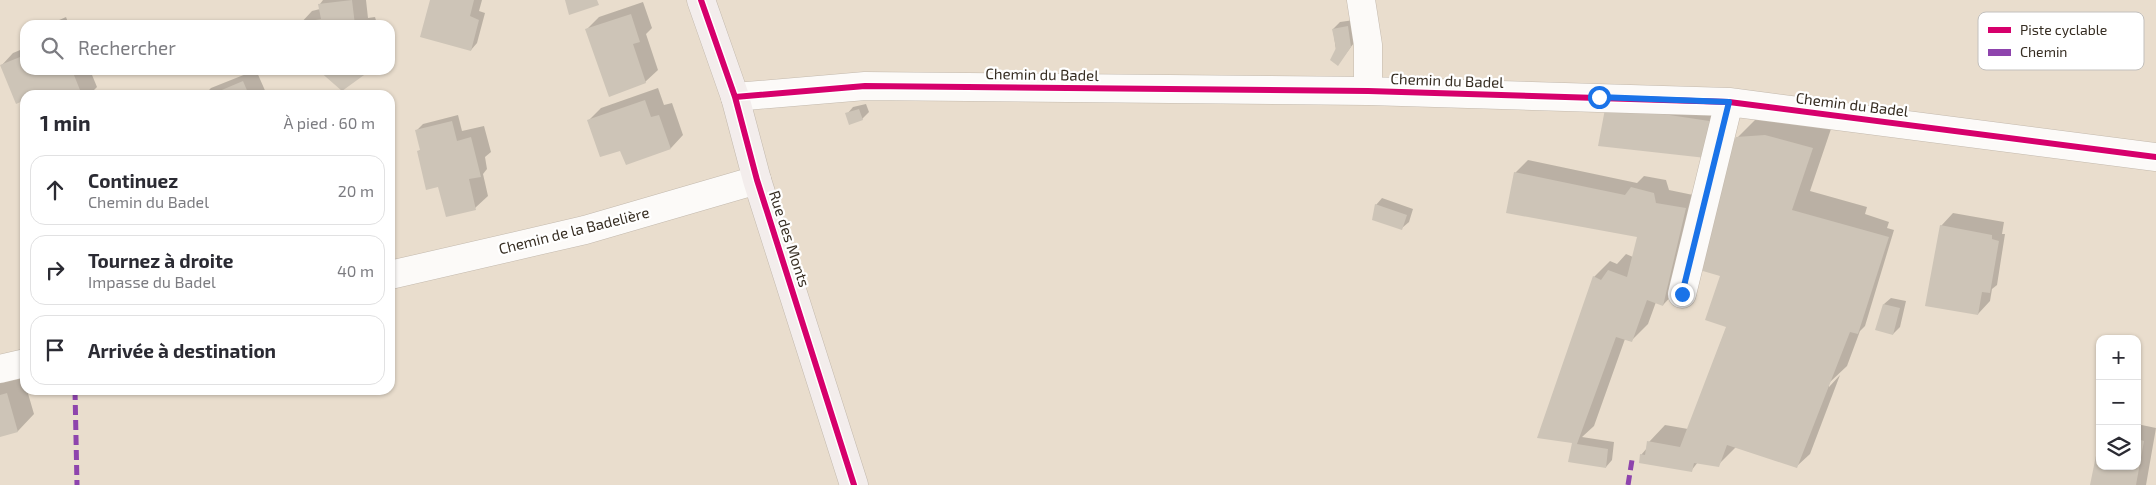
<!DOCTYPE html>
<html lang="fr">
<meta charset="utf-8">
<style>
body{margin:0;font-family:"Exo 2",sans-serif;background:#f7f7f7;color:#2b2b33}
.controls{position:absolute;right:15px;bottom:15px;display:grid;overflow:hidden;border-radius:10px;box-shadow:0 1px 4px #0004}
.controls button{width:45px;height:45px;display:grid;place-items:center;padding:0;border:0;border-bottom:1px solid #e1e1e2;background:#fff;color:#2b2b33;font:25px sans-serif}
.stop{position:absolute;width:15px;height:15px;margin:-11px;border:4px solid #1a73e8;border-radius:50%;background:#fff}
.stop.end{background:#1a73e8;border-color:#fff;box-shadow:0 1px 5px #0008}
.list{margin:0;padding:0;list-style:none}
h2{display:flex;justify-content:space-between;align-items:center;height:65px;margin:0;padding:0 20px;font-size:21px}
h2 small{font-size:16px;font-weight:400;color:#7c7c81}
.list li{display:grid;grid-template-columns:32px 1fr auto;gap:15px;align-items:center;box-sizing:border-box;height:70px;margin:0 10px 10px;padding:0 10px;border:1px solid #e1e1e2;border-radius:15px}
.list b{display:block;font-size:19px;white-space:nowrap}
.list p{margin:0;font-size:16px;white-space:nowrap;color:#7c7c81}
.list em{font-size:16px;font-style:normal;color:#7c7c81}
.icon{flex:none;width:28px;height:28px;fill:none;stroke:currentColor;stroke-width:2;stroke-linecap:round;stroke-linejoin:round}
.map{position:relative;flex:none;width:2156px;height:485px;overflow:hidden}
.search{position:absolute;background:#fff;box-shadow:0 1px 4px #0004;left:20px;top:20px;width:375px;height:55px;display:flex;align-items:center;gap:12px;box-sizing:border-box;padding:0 18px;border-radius:15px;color:#7c7c81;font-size:19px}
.panel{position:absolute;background:#fff;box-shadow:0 1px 4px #0004;left:20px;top:90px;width:375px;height:305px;border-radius:15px}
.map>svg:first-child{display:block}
.shadow{fill:#0003}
.building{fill:#cdc4b7}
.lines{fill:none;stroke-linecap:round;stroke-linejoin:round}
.street-casing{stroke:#c3b9ad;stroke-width:29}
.secondary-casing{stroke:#c3b9ad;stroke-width:29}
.street{stroke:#fcfaf8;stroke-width:28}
.secondary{stroke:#f3edec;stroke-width:28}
.quiet{stroke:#8e44ad;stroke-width:5;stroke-dasharray:10 5;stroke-linecap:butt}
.cycleway-casing{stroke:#fff;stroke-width:9}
.cycleway{stroke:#d6006c;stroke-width:6}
.route{stroke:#1a73e8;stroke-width:6}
.labels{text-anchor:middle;stroke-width:4.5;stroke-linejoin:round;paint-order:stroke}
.street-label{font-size:15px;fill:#362d22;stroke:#fff}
.key{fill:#fff;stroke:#c3c0bd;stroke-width:1}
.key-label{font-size:14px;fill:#362d22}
</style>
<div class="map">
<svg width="2156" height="485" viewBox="0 0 2156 485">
<rect width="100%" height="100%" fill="#e9ddcd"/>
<path class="shadow" d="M 323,0 L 366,0 L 368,18 L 375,17 L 377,24 L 299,25 L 312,11 L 320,9 L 320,4 Z
M 432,0 L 482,0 L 479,11 L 485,13 L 477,43 L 471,50 Z
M 643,2 L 652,28 L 646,34 L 658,70 L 645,82 L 587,29 L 599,17 Z
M 66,17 L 69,25 L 48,25 Z
M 1354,20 L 1357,39 L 1338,64 L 1333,29 L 1340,22 Z
M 25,48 L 25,70 L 90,70 L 97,87 L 89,95 L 25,95 L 25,99 L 1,66 L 13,53 Z
M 256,70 L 267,95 L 204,95 L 211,88 Z
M 658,88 L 664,105 L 672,103 L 683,135 L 671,148 L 621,149 L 589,120 L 601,108 Z
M 866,104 L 869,112 L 862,119 L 847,114 L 853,107 Z
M 1728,109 L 1718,144 L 1606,110 Z
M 458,115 L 462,131 L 484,126 L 491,152 L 485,157 L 487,169 L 483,174 L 488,196 L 475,208 L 439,186 L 418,152 L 421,149 L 416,131 L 423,124 Z
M 1784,117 L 1831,129 L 1810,191 L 1867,207 L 1865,214 L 1889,222 L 1887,228 L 1894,230 L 1865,326 L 1860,331 L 1847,366 L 1829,383 L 1829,387 L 1840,375 L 1810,454 L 1797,466 L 1736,447 L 1718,465 L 1698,462 L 1691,471 L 1641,455 L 1647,448 L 1649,442 L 1665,425 L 1688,429 L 1727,326 L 1721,276 L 1737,138 L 1756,119 Z
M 1528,160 L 1637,183 L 1644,176 L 1666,180 L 1669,190 L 1698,196 L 1679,288 L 1663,305 L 1656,302 L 1648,324 L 1631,341 L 1625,339 L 1594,426 L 1582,437 L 1614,442 L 1612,460 L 1606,467 L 1573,442 L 1594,277 L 1610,261 L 1617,264 L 1626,254 L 1633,257 L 1638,236 L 1515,173 Z
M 1382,198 L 1413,209 L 1409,222 L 1402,228 L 1376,205 Z
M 1953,213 L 2004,222 L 2002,234 L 2005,234 L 1997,285 L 1992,289 L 1990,301 L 1978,314 L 1941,226 Z
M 1891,298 L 1906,301 L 1900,327 L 1893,334 L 1884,304 Z
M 24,377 L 25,390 L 27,390 L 34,414 L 18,431 L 0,436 L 0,383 Z
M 2137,424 L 2156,428 L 2146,485 L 2091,485 L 2100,443 L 2100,466 L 2137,466 Z"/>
<path class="building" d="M 352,0 L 355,25 L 298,25 L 298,23 L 321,19 L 318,4 Z
M 430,0 L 474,0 L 470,16 L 479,20 L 471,51 L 420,37 Z
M 565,0 L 597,0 L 599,5 L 569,15 Z
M 631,14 L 640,42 L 633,44 L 646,83 L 609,97 L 585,29 Z
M 1348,26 L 1351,47 L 1338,66 L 1330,60 L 1336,48 L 1332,29 Z
M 25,55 L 25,70 L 72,70 L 82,95 L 25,95 L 25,100 L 16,104 L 0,65 Z
M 318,70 L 371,70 L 342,91 Z
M 243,81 L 249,95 L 210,95 Z
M 645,100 L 651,117 L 659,115 L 671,149 L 626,165 L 620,151 L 600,157 L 587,120 Z
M 859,109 L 863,120 L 849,125 L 845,113 Z
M 1605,109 L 1636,110 L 1716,122 L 1706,158 L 1598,146 Z
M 452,121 L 457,141 L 471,137 L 481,177 L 469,179 L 476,210 L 446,217 L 438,187 L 426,190 L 417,151 L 420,150 L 415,130 Z
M 1765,135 L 1813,148 L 1792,210 L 1889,237 L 1858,334 L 1850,332 L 1797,468 L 1727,445 L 1719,467 L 1694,463 L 1692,472 L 1639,463 L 1640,454 L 1645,455 L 1647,441 L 1680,447 L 1726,327 L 1705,320 L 1720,276 L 1696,269 L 1734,141 L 1736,137 Z
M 1514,172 L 1625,195 L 1631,187 L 1654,193 L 1656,203 L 1686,208 L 1663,306 L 1647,300 L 1632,342 L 1616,337 L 1577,444 L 1608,449 L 1606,468 L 1568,462 L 1572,443 L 1537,438 L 1593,276 L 1601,280 L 1608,270 L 1627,277 L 1637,237 L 1506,213 Z
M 1375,204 L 1407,215 L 1402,230 L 1372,220 Z
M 1940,225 L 1992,235 L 1992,239 L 1999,241 L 1990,293 L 1982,292 L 1978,315 L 1925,306 Z
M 1883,304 L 1900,308 L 1893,335 L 1875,330 Z
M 7,393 L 18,432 L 0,437 L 0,395 Z
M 2137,439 L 2144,441 L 2136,485 L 2090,485 L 2099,441 L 2100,466 L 2137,466 Z"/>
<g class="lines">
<defs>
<path id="street" d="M 1361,0 L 1368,45 L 1368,91
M 735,97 L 865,86 L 1368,91 L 1729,102 L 2156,157
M 390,275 L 585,230 L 757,180
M 1682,294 L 1729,102
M 0,369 L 25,363"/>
<path id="secondary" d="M 701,0 L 735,97 L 757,180 L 854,485"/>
</defs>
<use href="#street" class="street-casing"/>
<use href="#secondary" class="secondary-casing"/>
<use href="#street" class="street"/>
<use href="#secondary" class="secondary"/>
<path class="quiet" d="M 75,390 L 77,485
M 1628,485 L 1632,460"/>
<defs>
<path id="cycleway" d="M 701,0 L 735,97 L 757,180 L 854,485
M 735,97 L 865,86 L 1368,91 L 1729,102 L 2156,157"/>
</defs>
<use href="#cycleway" class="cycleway-casing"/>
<use href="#cycleway" class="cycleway"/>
</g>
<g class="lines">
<path class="route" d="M 1599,97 L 1729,102 L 1682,294"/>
</g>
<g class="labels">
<g class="street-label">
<text transform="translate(1042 75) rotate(1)" y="5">Chemin du Badel</text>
<text transform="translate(1447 81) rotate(2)" y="5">Chemin du Badel</text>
<text transform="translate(1852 105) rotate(7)" y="5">Chemin du Badel</text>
<text transform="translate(574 231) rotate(-14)" y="5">Chemin de la Badelière</text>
<text transform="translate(789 239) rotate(72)" y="5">Rue des Monts</text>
</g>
</g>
<rect x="1978" y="12" width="166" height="58" rx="8" class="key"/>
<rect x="1988" y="27" width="23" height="6" fill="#d6006c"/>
<rect x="1988" y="49" width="23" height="7" fill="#8e44ad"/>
<g class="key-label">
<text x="2020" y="35">Piste cyclable</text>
<text x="2020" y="57">Chemin</text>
</g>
</svg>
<div class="controls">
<button>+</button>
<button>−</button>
<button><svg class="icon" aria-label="layers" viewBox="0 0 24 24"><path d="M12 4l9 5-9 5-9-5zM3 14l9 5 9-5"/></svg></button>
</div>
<div class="stop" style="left:1599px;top:97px"></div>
<div class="stop end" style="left:1682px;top:294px"></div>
<div class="search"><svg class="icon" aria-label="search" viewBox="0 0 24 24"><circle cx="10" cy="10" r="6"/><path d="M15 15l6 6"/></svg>Rechercher</div>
<section class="panel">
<h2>1 min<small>À pied · 60 m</small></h2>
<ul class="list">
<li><svg class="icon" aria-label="ahead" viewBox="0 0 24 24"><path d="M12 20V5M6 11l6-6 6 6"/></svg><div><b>Continuez</b><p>Chemin du Badel</p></div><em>20 m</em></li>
<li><svg class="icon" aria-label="right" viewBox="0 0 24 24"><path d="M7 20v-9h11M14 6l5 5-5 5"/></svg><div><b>Tournez à droite</b><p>Impasse du Badel</p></div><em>40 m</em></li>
<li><svg class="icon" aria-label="arrive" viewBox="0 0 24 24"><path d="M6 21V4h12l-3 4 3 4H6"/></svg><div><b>Arrivée à destination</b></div></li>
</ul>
</section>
</div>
